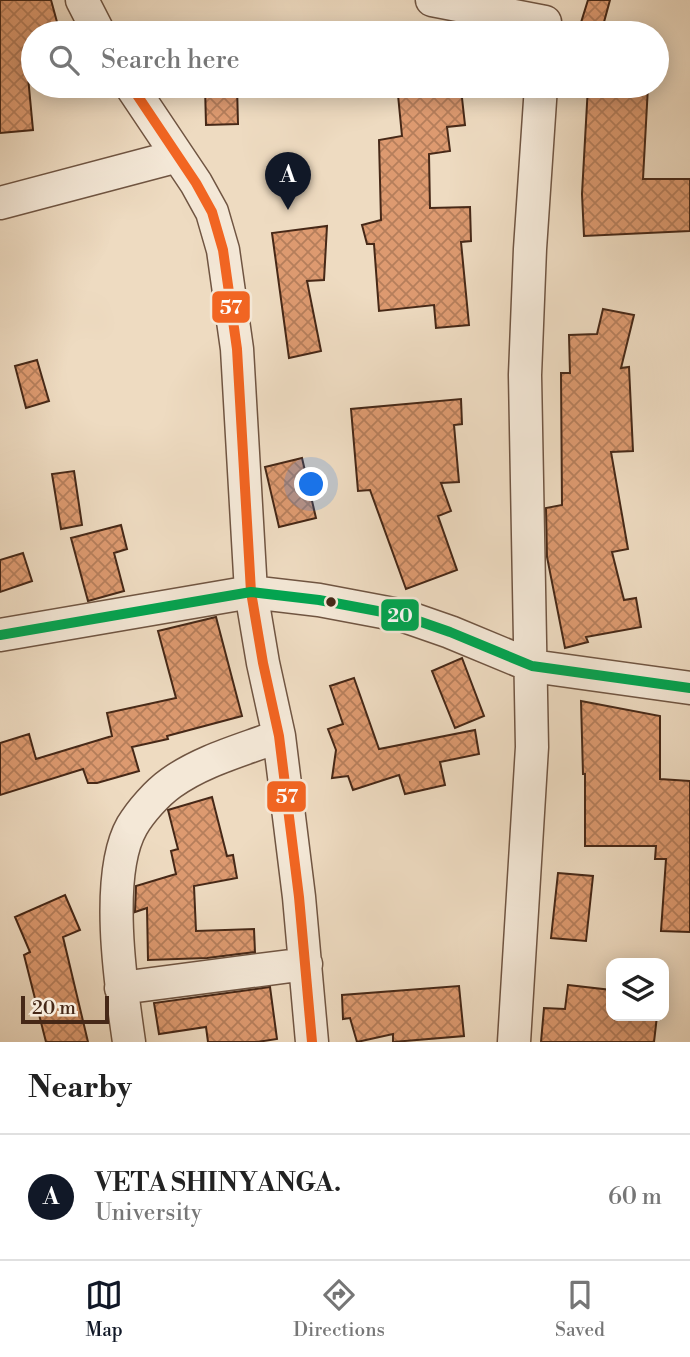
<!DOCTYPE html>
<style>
body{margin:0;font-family:"Libre Bodoni",serif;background:#f2f2f2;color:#222}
.controls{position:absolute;right:21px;bottom:21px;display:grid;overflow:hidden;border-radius:14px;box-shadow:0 4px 18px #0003}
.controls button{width:63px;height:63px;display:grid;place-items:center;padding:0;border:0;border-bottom:2px solid #e0e0e0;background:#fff;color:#222;font:35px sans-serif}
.scale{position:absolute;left:21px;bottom:18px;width:88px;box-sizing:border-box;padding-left:7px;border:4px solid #462817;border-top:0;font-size:19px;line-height:24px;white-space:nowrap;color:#462817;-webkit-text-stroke:5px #f4e8d7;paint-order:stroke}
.you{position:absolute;left:312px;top:485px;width:24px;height:24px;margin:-18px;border:5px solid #fff;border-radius:50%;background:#1a73e8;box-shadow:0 0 0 10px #1a73e833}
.badge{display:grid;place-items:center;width:46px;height:46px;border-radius:50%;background:#111827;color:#fff;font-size:23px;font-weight:700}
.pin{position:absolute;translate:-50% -58px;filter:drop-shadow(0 2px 4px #0008)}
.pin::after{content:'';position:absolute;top:37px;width:24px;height:21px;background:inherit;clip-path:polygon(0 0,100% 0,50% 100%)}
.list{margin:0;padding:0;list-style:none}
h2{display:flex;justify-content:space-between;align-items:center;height:91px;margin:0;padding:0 28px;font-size:30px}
h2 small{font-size:23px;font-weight:400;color:#767676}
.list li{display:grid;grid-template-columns:46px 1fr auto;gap:21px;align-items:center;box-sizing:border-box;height:126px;padding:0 28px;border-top:2px solid #e0e0e0}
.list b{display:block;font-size:26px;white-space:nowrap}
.list p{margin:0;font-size:23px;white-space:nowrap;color:#767676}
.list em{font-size:23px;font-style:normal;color:#767676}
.icon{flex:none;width:38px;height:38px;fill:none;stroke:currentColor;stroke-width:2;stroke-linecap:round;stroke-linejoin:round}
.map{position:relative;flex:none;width:690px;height:1042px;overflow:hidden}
.search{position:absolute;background:#fff;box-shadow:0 4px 18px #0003;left:21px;right:21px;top:21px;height:77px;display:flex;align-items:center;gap:18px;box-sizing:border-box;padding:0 24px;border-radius:38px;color:#767676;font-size:26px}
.sheet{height:217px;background:#fff}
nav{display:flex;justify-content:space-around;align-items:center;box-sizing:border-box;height:98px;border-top:2px solid #e0e0e0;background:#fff;font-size:19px;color:#767676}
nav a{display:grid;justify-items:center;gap:4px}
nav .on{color:#111827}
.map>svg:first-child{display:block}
.building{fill:url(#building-cross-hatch);stroke:#462817;stroke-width:2}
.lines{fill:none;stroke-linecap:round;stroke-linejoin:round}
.street-casing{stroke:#705542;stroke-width:35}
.street{stroke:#f4e8d7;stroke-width:32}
.bus-1-casing{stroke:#f4e8d7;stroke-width:16}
.bus-2-casing{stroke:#f4e8d7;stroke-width:16}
.bus-1{stroke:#f26522;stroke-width:10}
.bus-2{stroke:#00a651;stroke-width:10}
.bus-dot{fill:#462817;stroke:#f4e8d7;stroke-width:2.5}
.line-badge{stroke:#f4e8d7;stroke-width:2.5}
.badge-label{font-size:19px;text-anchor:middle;font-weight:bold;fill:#fff}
</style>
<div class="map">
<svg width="690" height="1042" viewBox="0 0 690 1042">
<defs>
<pattern id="building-cross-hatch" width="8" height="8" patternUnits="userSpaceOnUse" patternTransform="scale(1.75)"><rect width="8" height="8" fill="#dd9a70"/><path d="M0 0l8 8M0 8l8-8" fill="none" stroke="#b57e5b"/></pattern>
</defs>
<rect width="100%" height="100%" fill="#eedbc1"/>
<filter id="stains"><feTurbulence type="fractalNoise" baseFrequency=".00286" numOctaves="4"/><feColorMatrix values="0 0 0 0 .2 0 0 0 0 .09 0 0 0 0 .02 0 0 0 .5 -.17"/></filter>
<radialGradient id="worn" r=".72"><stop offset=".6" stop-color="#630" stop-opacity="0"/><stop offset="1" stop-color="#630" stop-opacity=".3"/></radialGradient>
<path class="building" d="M 0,0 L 51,0 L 60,33 L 33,33 L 33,64 L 27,66 L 33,130 L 0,133 Z
M 588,0 L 610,0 L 601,33 L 579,29 Z
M 205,86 L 237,86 L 238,124 L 206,125 Z
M 588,86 L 648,86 L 643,179 L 690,179 L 690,231 L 584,236 L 582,194 Z
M 461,89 L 465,125 L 447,127 L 450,151 L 429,154 L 430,208 L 470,207 L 471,241 L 461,242 L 469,325 L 436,328 L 434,305 L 379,311 L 374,244 L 367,244 L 362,225 L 381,220 L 379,140 L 402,136 L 398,95 Z
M 327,226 L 324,280 L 307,281 L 321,351 L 289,358 L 272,233 Z
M 603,309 L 634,315 L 621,368 L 629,367 L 633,451 L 611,452 L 628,549 L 612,552 L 624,600 L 636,598 L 641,627 L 586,637 L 588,642 L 565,648 L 547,557 L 546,508 L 562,505 L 561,373 L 570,373 L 569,335 L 597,334 Z
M 37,360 L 49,401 L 26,408 L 15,366 Z
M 461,399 L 462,424 L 454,425 L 459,482 L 441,483 L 451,511 L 438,516 L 457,570 L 406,589 L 370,490 L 358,491 L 351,409 Z
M 302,458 L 316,518 L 279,527 L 265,467 Z
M 74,471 L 82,525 L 61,529 L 52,474 Z
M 121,525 L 127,549 L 114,553 L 124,591 L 88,601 L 71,538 Z
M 23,553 L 32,581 L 0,592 L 0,560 Z
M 216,617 L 242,716 L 167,736 L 168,739 L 132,747 L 139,771 L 97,783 L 88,783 L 83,769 L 0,795 L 0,743 L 29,734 L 36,759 L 112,736 L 107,713 L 176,698 L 158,631 Z
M 462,658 L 484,716 L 455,728 L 432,671 Z
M 354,678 L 379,749 L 475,730 L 479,754 L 440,762 L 445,785 L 405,794 L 399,775 L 353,790 L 348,776 L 332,778 L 336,750 L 328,729 L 343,724 L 330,686 Z
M 581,701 L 660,716 L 660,779 L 690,781 L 690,932 L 661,931 L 666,859 L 655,859 L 656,846 L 585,846 L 585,774 L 583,774 Z
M 212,797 L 227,856 L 233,855 L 237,878 L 194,886 L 196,931 L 254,929 L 255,952 L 207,958 L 148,960 L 147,908 L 135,912 L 136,886 L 176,874 L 171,851 L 178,849 L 168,810 Z
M 558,873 L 593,876 L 586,941 L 551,938 Z
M 65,895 L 80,930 L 63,937 L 88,1042 L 46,1042 L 24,955 L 30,952 L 15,917 Z
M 568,985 L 611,990 L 611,1016 L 657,1016 L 654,1042 L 541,1042 L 544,1008 L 565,1009 Z
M 459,986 L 464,1036 L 393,1042 L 393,1034 L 357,1042 L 350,1018 L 343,1019 L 342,995 Z
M 270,987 L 277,1039 L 257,1042 L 208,1042 L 206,1027 L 159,1034 L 154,1003 Z"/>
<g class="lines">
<defs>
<path id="street" d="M 82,0 L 99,33
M 432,0 L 545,22
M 131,86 L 196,183 L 212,212 L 223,250 L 237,349 L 251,592 L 263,663 L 279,736 L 299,897 L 312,1042
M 0,203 L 178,156
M 0,635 L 251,592 L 319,600 L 404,616 L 450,632 L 532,666 L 690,688
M 121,988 L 306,964
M 129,1042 C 121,987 104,875 132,826 C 141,811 157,793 171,783 C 203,760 243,750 279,736
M 514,1042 L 532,747 L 525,375 L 530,249 L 541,86"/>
</defs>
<use href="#street" class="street-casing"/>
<use href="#street" class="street"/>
<defs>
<path id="bus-1" d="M 131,86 L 196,183 L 212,212 L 223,250 L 237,349 L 251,592 L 263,663 L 279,736 L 299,897 L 312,1042"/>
<path id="bus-2" d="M 0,635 L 251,592 L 319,600 L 404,616 L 450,632 L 532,666 L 690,688"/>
</defs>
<use href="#bus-1" class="bus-1-casing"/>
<use href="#bus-2" class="bus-2-casing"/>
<use href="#bus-1" class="bus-1"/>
<use href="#bus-2" class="bus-2"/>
</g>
<circle class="bus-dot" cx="331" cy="602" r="6"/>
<g class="line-badge">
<rect x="211" y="290" width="40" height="34" rx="7" fill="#f26522"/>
<rect x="380" y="598" width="40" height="34" rx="7" fill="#00a651"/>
<rect x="266" y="780" width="41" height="33" rx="7" fill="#f26522"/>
</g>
<g class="badge-label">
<text x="231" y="314">57</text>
<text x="400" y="622">20</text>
<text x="287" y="803">57</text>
</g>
<rect width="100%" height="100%" filter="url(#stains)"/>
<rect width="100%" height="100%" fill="url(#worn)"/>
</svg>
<div class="controls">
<button><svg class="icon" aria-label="layers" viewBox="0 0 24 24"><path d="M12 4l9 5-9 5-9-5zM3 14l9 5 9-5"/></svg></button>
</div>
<div class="scale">20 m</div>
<div class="you"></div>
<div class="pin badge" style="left:288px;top:210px">A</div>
<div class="search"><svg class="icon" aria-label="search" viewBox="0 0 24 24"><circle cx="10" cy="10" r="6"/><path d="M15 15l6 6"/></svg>Search here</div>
</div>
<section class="sheet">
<h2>Nearby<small></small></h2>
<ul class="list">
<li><span class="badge">A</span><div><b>VETA SHINYANGA.</b><p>University</p></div><em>60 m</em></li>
</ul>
</section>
<nav>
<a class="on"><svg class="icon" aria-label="map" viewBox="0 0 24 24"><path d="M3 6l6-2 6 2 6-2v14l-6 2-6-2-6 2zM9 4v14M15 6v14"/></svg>Map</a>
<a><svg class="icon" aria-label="directions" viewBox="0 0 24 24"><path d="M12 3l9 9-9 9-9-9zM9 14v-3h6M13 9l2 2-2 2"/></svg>Directions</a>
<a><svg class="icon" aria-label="saved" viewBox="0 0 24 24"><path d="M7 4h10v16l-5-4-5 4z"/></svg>Saved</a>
</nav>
